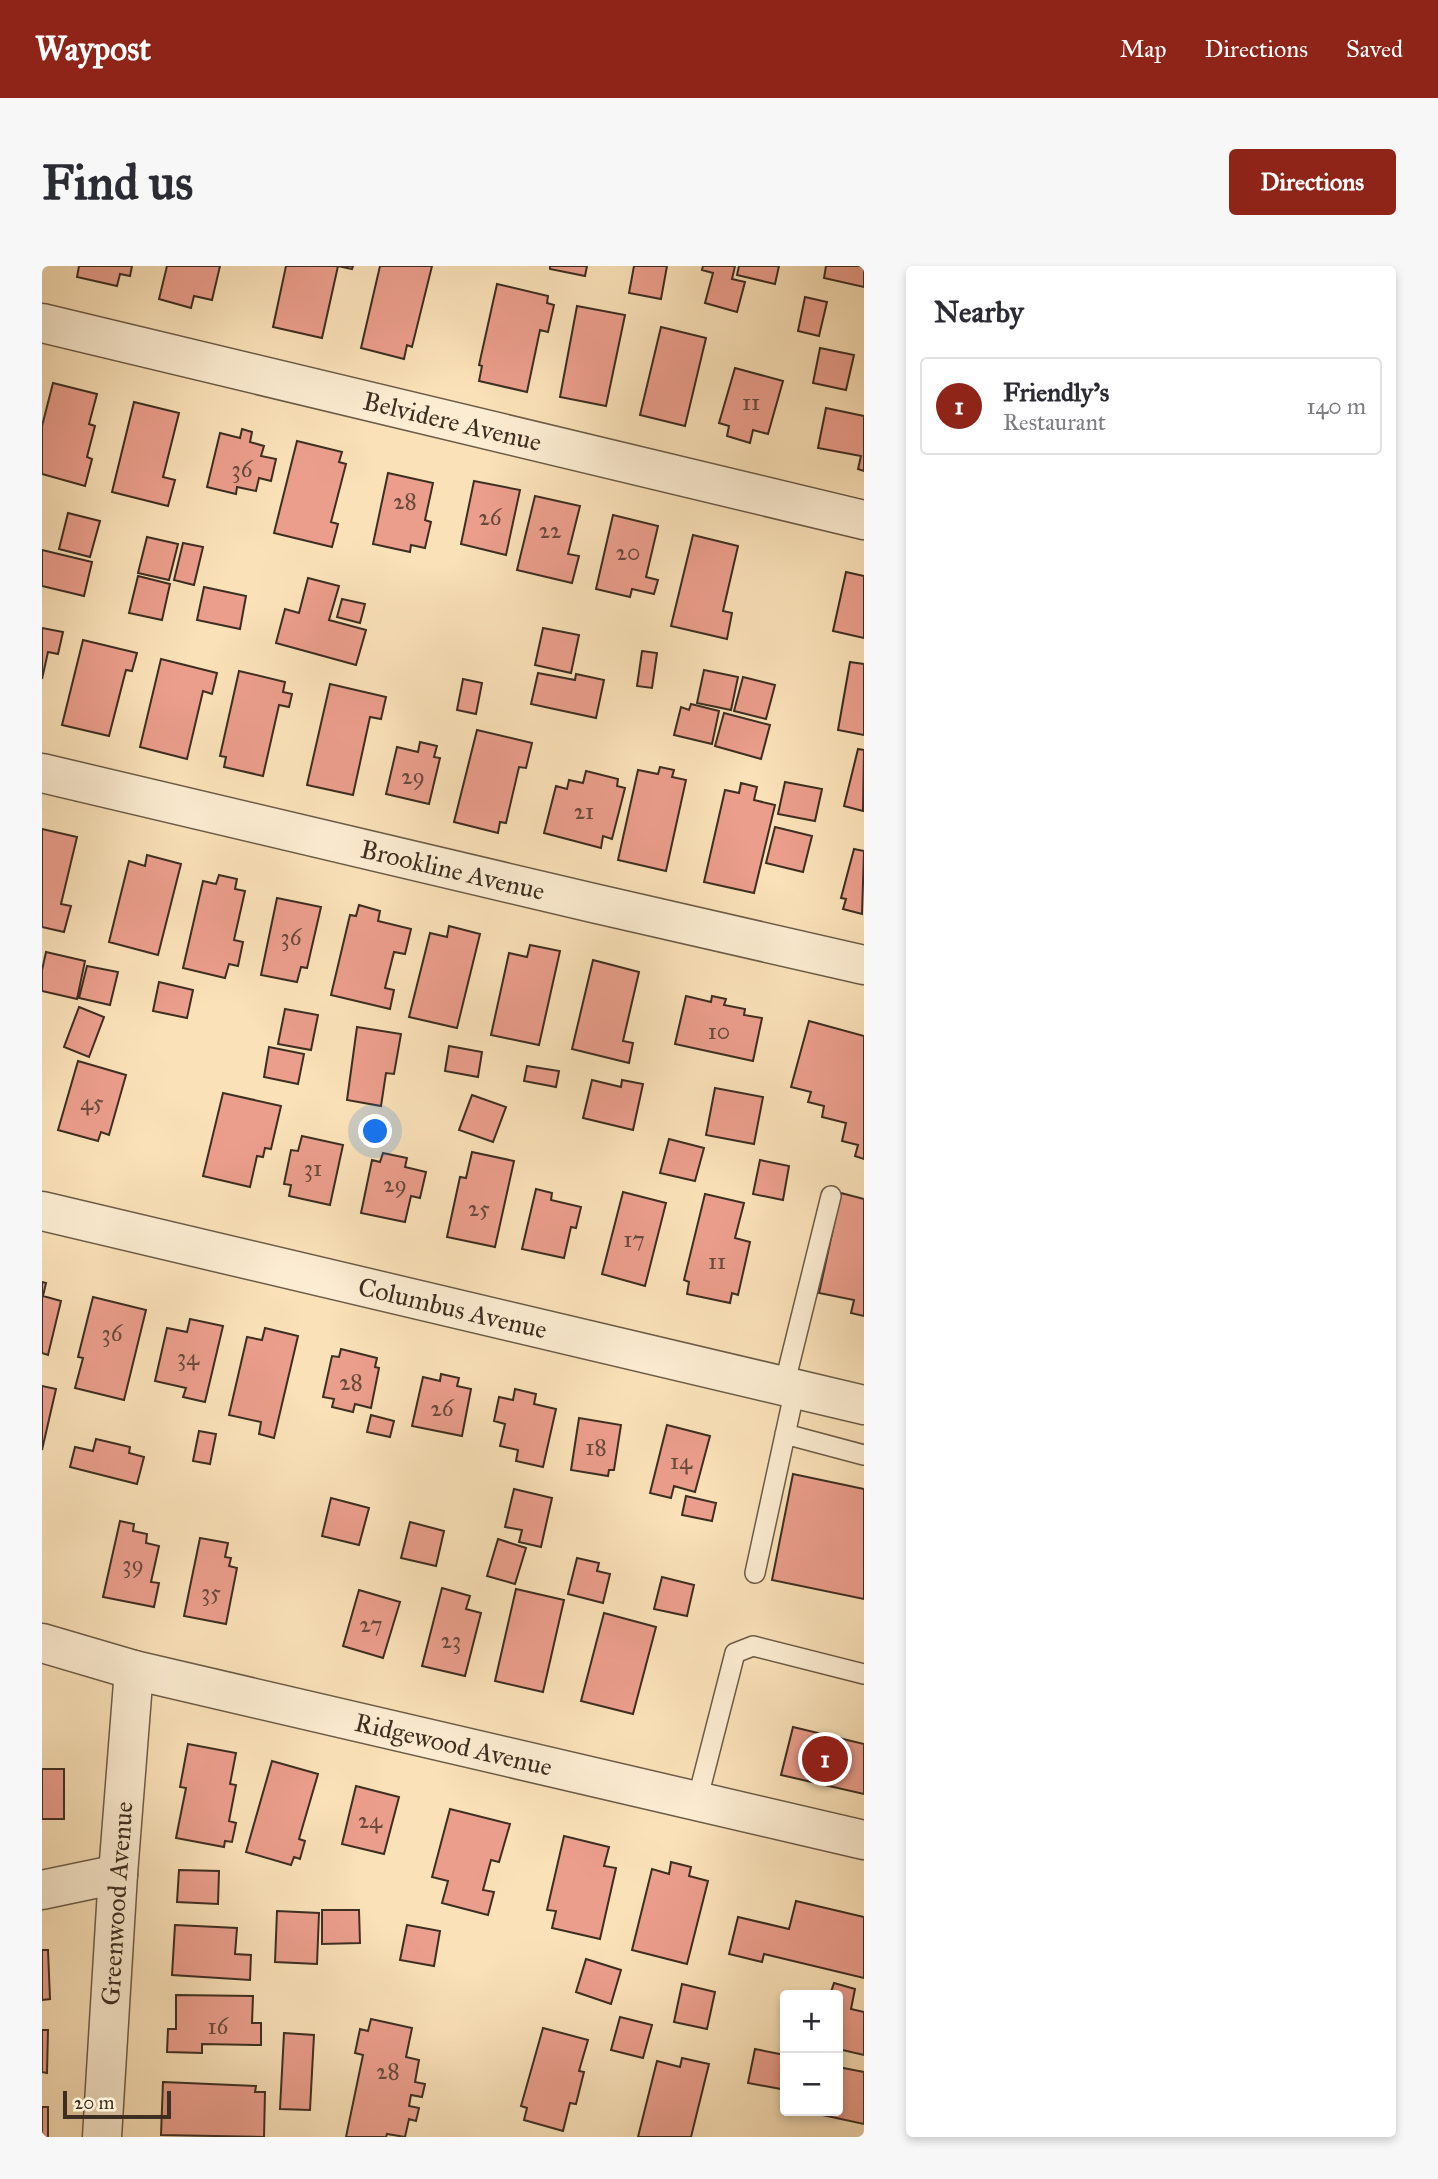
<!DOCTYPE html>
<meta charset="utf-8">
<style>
body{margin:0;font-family:"IM FELL Great Primer",serif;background:#f7f7f7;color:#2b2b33}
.controls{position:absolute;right:21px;bottom:21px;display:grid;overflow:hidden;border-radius:7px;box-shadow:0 4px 10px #0003}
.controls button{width:63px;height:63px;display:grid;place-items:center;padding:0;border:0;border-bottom:2px solid #e1e1e2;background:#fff;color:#2b2b33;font:35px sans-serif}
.scale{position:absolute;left:21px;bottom:18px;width:108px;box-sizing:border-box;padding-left:7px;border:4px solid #3c2e21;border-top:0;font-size:19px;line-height:24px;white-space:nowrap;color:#3c2e21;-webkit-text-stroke:5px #fcecd1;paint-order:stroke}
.you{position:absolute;left:334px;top:866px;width:24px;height:24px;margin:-18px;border:5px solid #fff;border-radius:50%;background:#1a73e8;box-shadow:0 0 0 10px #1a73e833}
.badge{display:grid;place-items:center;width:46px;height:46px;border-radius:50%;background:#8f2418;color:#fff;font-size:23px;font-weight:700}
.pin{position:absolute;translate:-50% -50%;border:4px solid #fff;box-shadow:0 2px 7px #0006}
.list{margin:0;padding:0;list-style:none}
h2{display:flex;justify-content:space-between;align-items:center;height:91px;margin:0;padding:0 28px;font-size:30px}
h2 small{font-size:23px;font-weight:400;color:#7c7c81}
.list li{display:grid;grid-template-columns:46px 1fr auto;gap:21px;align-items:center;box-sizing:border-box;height:98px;margin:0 14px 14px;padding:0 14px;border:2px solid #e1e1e2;border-radius:7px}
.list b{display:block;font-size:26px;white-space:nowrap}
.list p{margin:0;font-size:23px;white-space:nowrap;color:#7c7c81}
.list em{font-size:23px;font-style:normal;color:#7c7c81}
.map{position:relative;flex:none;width:822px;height:1871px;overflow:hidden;border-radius:7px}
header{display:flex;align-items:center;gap:42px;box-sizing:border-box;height:98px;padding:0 35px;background:#8f2418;color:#fff}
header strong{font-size:33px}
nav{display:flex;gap:38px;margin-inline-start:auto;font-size:24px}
.intro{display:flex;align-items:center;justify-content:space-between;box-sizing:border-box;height:168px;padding:0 42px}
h1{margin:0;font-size:49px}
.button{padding:18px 32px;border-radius:7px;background:#8f2418;color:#fff;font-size:24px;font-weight:700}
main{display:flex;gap:42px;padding:0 42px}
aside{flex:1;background:#fff;border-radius:7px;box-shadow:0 4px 10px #0003}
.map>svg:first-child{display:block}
.building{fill:#eb9e8c;stroke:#3c2e21;stroke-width:2}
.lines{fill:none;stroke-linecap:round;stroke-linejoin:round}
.lane-casing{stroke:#6c5b47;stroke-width:22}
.street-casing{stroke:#6c5b47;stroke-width:41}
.lane{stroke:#fcecd1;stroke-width:19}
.street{stroke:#fcecd1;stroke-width:38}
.labels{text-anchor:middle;stroke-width:5;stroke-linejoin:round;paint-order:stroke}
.number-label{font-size:23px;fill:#684a3c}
.street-label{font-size:26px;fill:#3c2e21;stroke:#fcecd1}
</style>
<header>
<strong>Waypost</strong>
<nav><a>Map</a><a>Directions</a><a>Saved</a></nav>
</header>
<div class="intro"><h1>Find us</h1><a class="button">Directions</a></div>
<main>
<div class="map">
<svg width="822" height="1871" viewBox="0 0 822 1871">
<rect width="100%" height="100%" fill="#fae1b8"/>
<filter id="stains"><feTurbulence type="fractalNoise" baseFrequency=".00286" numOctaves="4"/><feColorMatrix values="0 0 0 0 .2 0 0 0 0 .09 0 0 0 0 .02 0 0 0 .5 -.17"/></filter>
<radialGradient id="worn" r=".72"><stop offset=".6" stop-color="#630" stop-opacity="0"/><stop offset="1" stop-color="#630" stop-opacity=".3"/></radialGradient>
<path class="building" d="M 37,0 L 90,0 L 88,10 L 78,8 L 75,20 L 35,11 Z
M 125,0 L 178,0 L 170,34 L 152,30 L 149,42 L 117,33 Z
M 244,0 L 311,0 L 310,3 L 296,0 L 280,72 L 231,61 Z
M 338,0 L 390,0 L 370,81 L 365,79 L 362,93 L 319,82 Z
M 508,0 L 545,0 L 543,10 L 508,3 Z
M 592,0 L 625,0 L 619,33 L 587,27 Z
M 661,0 L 693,0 L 690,13 L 703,16 L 695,46 L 663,37 L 671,7 L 660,4 Z
M 697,0 L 737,0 L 733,18 L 695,9 Z
M 784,0 L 822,0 L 822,21 L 782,12 Z
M 455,18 L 506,30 L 505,37 L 512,39 L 506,66 L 498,64 L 485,126 L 437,115 L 440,100 L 437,99 Z
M 763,31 L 785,36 L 777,70 L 756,65 Z
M 535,40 L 583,49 L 564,140 L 518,131 Z
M 619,61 L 664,72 L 643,160 L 598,149 Z
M 778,82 L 812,89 L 804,124 L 771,117 Z
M 693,102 L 741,115 L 726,168 L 711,164 L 708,177 L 685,170 L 687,160 L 677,157 Z
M 11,117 L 55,128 L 47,158 L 53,160 L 45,191 L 50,193 L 43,220 L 0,208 L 0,160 Z
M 92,136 L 137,147 L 121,211 L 133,214 L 126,240 L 70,226 Z
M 784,142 L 822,150 L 822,205 L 816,203 L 819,190 L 776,182 Z
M 200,163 L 210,166 L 208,176 L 222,180 L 219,190 L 234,193 L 229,215 L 217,212 L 214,225 L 195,221 L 194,228 L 165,221 L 178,167 L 198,172 Z
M 255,175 L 300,186 L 297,196 L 304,198 L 289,256 L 296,258 L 290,281 L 232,267 Z
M 346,207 L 391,217 L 383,254 L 389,256 L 383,282 L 369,279 L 368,286 L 331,278 Z
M 432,215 L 478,224 L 464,289 L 419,278 Z
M 493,230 L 538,240 L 526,288 L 537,290 L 530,317 L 475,304 Z
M 26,247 L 58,255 L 48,291 L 17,283 Z
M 571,249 L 616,260 L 604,311 L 616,314 L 612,328 L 590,323 L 588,331 L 554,323 Z
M 651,269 L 696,280 L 681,345 L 690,347 L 685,373 L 629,360 Z
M 105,271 L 136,278 L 127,314 L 96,307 Z
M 141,277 L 161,281 L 152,319 L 132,314 Z
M 0,284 L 50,296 L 42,330 L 0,320 Z
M 804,306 L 822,310 L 822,372 L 791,365 Z
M 96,310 L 128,318 L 120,354 L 87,347 Z
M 266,312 L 297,320 L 287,354 L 324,364 L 314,399 L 234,377 L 243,343 L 257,347 Z
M 162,321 L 204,330 L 198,363 L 155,354 Z
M 300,333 L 323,338 L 318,357 L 295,351 Z
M 0,362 L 21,366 L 16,388 L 6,386 L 0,413 Z
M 501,362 L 537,369 L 529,407 L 493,399 Z
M 41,374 L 95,387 L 90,405 L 84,404 L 67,470 L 20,459 Z
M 600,385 L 615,387 L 610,422 L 595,420 Z
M 119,393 L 175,407 L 170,428 L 161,425 L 145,493 L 98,481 Z
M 808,396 L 822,398 L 822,469 L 796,464 Z
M 662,404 L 696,411 L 689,444 L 655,437 Z
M 197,405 L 243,416 L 241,426 L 250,428 L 247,441 L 237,439 L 221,510 L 182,501 L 184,491 L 178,490 Z
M 496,407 L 533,414 L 534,408 L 562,414 L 554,452 L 489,438 Z
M 701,411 L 733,419 L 724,453 L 692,445 Z
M 421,413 L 440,417 L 434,448 L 415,444 Z
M 288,418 L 344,431 L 339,453 L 328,451 L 311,529 L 265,519 Z
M 649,438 L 677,445 L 670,478 L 632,469 L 639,441 L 647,444 Z
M 682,447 L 728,459 L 719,493 L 673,480 Z
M 435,464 L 490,477 L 484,502 L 477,501 L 464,557 L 458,556 L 456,567 L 412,556 Z
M 378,476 L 395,480 L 392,491 L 398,492 L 387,538 L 344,528 L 355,481 L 376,486 Z
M 816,483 L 822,484 L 821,545 L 802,540 Z
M 618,501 L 632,504 L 630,511 L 644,514 L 624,605 L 576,594 L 596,504 L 616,508 Z
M 544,505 L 576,513 L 575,520 L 583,522 L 570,573 L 561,570 L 559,582 L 502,567 L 514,520 L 525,523 L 527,514 L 541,517 Z
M 743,516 L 780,523 L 773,555 L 736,548 Z
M 699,517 L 715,521 L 712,534 L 733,539 L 712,627 L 662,616 L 683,524 L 697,527 Z
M 733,561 L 770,570 L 761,606 L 724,597 Z
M 0,563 L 35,571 L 19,638 L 29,640 L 22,666 L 0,661 Z
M 812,583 L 822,585 L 820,648 L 801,643 L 804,633 L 799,632 Z
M 105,589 L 139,598 L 116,689 L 67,676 L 87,595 L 103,600 Z
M 177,609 L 195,613 L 193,623 L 203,625 L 192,674 L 201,676 L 196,700 L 187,698 L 183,712 L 141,702 L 161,615 L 174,618 Z
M 235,632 L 279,641 L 265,702 L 259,701 L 255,716 L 219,709 Z
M 317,639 L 338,645 L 336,655 L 369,663 L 363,688 L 352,686 L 343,722 L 352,724 L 348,743 L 289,729 L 308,649 L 314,650 Z
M 407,660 L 438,668 L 415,762 L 367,751 L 388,667 L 405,671 Z
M 488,679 L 518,685 L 497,779 L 449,769 L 467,687 L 485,691 Z
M 4,686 L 43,695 L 35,733 L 0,725 L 0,704 Z
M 551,694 L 597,706 L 581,775 L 591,777 L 587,797 L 530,783 Z
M 45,700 L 76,706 L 68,739 L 37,732 Z
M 117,716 L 151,724 L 145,752 L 111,745 Z
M 644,730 L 669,736 L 670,730 L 684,733 L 682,739 L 703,743 L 702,749 L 720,752 L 711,795 L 633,778 Z
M 37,741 L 62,751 L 47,791 L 22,781 Z
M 243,743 L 276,749 L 269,784 L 236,778 Z
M 767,755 L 822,770 L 822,893 L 813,890 L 816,879 L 800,875 L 804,857 L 780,851 L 782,840 L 766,836 L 769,826 L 749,821 Z
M 315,761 L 359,768 L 352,808 L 344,807 L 339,840 L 305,834 Z
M 407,780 L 440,786 L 436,811 L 403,805 Z
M 227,781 L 262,788 L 256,818 L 222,811 Z
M 36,795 L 84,809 L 67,869 L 59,866 L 56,875 L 16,864 Z
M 485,800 L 517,805 L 514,821 L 482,815 Z
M 550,814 L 579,821 L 580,814 L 601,818 L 591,864 L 541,852 Z
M 673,822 L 721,831 L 712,878 L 664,869 Z
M 181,827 L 239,840 L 229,883 L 223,882 L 221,891 L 215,890 L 208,921 L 161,910 Z
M 430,829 L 464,841 L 451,876 L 417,864 Z
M 260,870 L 301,879 L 288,939 L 247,930 L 249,919 L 242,918 L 249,884 L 256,885 Z
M 627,873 L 662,882 L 653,915 L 618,907 Z
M 430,886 L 472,895 L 453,981 L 405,971 L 418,911 L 424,912 Z
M 341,887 L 365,892 L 363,901 L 384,906 L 378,932 L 369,930 L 363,956 L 319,947 L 330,894 L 338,896 Z
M 718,894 L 747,900 L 741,934 L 711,928 Z
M 494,923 L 510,927 L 509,934 L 539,941 L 534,962 L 529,961 L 522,992 L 480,983 Z
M 581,926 L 624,937 L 603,1020 L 560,1008 Z
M 799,927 L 822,933 L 822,1050 L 809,1047 L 812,1034 L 777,1027 Z
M 663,928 L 702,937 L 693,972 L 708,976 L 696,1029 L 690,1027 L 688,1037 L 645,1028 L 647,1016 L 642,1014 Z
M 0,1016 L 4,1017 L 1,1030 L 19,1035 L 6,1089 L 0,1087 Z
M 51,1031 L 104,1044 L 82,1134 L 33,1122 L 41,1092 L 36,1091 Z
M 148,1053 L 181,1060 L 163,1136 L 141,1131 L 144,1122 L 113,1115 L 125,1062 L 145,1066 Z
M 223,1062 L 256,1070 L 232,1172 L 217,1168 L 219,1156 L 187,1149 L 205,1071 L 220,1074 Z
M 299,1083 L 335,1092 L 333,1101 L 337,1102 L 329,1142 L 313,1138 L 311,1146 L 290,1141 L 292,1133 L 281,1131 L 290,1090 L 297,1091 Z
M 399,1108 L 417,1112 L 415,1120 L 429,1123 L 420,1170 L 370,1160 L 381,1111 L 398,1115 Z
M 0,1120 L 14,1123 L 0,1184 Z
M 473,1123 L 494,1128 L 492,1138 L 514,1143 L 501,1201 L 474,1195 L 476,1184 L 458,1180 L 463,1158 L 452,1155 L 457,1131 L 471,1134 Z
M 329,1149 L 352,1155 L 348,1171 L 325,1166 Z
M 537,1152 L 579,1159 L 572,1204 L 567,1204 L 566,1210 L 529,1204 Z
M 625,1159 L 668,1170 L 653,1226 L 632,1220 L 629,1232 L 608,1227 Z
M 157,1165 L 174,1168 L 168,1198 L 151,1195 Z
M 54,1173 L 88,1181 L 87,1187 L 102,1191 L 95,1218 L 28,1201 L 33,1181 L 51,1185 Z
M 751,1208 L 822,1223 L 822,1333 L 730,1314 Z
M 472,1223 L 510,1232 L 499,1281 L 477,1276 L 480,1264 L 463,1261 Z
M 644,1230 L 674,1237 L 670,1255 L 640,1249 Z
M 289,1232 L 327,1242 L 317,1279 L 280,1270 Z
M 78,1255 L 92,1258 L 91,1265 L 105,1268 L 104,1277 L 117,1280 L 109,1316 L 117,1317 L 112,1341 L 61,1331 Z
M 368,1256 L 402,1265 L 394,1300 L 359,1292 Z
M 158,1272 L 186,1277 L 183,1291 L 189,1292 L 187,1300 L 195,1302 L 184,1358 L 142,1350 Z
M 456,1273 L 484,1282 L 473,1318 L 445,1310 Z
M 535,1292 L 557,1297 L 555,1305 L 568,1308 L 561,1337 L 526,1328 Z
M 620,1311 L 652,1319 L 645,1350 L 612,1343 Z
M 400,1322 L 428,1330 L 424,1343 L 439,1347 L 423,1410 L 380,1400 Z
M 474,1323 L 522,1334 L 501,1426 L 453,1415 Z
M 317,1324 L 358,1336 L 341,1392 L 301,1380 Z
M 562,1347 L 614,1361 L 591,1448 L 539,1435 Z
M 751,1461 L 822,1478 L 822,1528 L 739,1509 Z
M 146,1478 L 194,1487 L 188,1518 L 194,1519 L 187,1555 L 194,1557 L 190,1576 L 183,1575 L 182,1581 L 134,1572 L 144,1522 L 138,1521 Z
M 230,1495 L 276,1508 L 257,1573 L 263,1575 L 258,1593 L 252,1591 L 249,1599 L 204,1586 Z
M 0,1503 L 22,1503 L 22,1553 L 0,1553 Z
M 314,1520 L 357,1531 L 342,1588 L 300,1578 Z
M 408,1543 L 468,1558 L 457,1596 L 449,1594 L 441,1624 L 452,1626 L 446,1649 L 400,1637 L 406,1615 L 390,1611 Z
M 522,1570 L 567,1581 L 562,1600 L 574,1602 L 558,1673 L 510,1662 L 514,1645 L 505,1644 Z
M 629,1596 L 649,1601 L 647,1610 L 666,1615 L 645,1698 L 590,1684 L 610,1603 L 627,1608 Z
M 137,1604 L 177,1605 L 176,1638 L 135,1636 Z
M 754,1635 L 822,1651 L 822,1712 L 722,1688 L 720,1696 L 687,1688 L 696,1651 L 747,1663 Z
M 280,1644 L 317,1644 L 318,1677 L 280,1678 Z
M 235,1645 L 277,1647 L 275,1698 L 233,1696 Z
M 133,1659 L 195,1662 L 193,1688 L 209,1689 L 208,1714 L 130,1709 Z
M 365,1659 L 398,1665 L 392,1700 L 358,1694 Z
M 0,1684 L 6,1684 L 8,1733 L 0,1734 Z
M 544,1693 L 579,1704 L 569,1738 L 534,1726 Z
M 792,1717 L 813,1723 L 809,1743 L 822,1746 L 822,1789 L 796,1783 L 796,1729 L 788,1729 Z
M 640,1718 L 673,1726 L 665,1763 L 632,1756 Z
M 134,1729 L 211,1730 L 210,1757 L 219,1757 L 219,1779 L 160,1778 L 160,1787 L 125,1786 L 126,1763 L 134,1763 Z
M 578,1751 L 610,1759 L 601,1792 L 569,1784 Z
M 329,1753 L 370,1762 L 364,1791 L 377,1794 L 373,1816 L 383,1818 L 380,1831 L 369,1829 L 367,1840 L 377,1842 L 374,1855 L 367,1853 L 363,1871 L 345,1868 L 344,1871 L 304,1871 L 321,1789 L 313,1787 L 318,1763 L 326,1765 Z
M 501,1762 L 546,1774 L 537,1805 L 542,1806 L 534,1838 L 528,1837 L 521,1865 L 482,1854 L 485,1842 L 479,1840 Z
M 0,1764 L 6,1764 L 5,1807 L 0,1806 Z
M 242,1767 L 272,1769 L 268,1844 L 238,1843 Z
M 713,1783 L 743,1789 L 739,1823 L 706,1817 Z
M 640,1792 L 667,1798 L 649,1871 L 596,1871 L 615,1795 L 638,1801 Z
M 796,1801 L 822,1806 L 822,1858 L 762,1845 L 796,1845 Z
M 121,1816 L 214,1820 L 213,1826 L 223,1826 L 222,1871 L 119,1869 Z
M 0,1841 L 6,1841 L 6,1871 L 0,1871 Z"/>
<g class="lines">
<defs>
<path id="lane" d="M 742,1120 L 789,930
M 743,1168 L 822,1189
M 713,1307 L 753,1123
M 655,1535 L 693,1387 L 711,1380 L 822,1408"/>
<g id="street">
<path id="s1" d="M 0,57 L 822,254"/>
<path id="s2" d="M 0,507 L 551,637 L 822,699"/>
<path id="s3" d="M 0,945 L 822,1139"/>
<path id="s4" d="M 0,1377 L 92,1404 L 822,1574"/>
<path d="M 0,1624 L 76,1608"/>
<path id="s5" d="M 60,1871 L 76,1608 L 92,1404"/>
</g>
</defs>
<use href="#lane" class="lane-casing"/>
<use href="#street" class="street-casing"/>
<use href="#lane" class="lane"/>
<use href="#street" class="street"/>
</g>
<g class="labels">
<g class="number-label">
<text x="709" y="144">11</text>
<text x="200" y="211">36</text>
<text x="363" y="243">28</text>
<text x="448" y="259">26</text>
<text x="508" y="272">22</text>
<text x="586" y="294">20</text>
<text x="371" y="518">29</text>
<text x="542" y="553">21</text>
<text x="249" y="679">36</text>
<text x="677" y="773">10</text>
<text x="50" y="844">45</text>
<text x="271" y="910">31</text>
<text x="353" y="926">29</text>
<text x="437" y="950">25</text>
<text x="592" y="981">17</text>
<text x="675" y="1003">11</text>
<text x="70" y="1075">36</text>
<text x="146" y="1099">34</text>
<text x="309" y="1124">28</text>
<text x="400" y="1150">26</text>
<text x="554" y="1189">18</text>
<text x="639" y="1203">14</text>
<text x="91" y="1306">39</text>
<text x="169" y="1334">35</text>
<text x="329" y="1366">27</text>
<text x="409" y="1382">23</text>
<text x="328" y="1562">24</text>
<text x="176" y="1768">16</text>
<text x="346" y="1813">28</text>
</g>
<g class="street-label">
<text dy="9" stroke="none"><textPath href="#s1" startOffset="422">Belvidere Avenue</textPath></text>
<text dy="9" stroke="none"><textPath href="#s2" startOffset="422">Brookline Avenue</textPath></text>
<text dy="9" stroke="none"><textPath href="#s3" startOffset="422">Columbus Avenue</textPath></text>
<text dy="9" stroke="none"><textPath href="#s4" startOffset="424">Ridgewood Avenue</textPath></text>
<text dy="9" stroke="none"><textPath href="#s5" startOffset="234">Greenwood Avenue</textPath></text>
</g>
</g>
<rect width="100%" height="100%" filter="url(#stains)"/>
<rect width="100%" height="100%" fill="url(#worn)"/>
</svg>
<div class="controls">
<button>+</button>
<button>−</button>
</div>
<div class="scale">20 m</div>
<div class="you"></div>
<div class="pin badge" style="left:783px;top:1493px">1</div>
</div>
<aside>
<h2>Nearby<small></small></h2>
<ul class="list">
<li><span class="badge">1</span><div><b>Friendly's</b><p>Restaurant</p></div><em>140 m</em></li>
</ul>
</aside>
</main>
